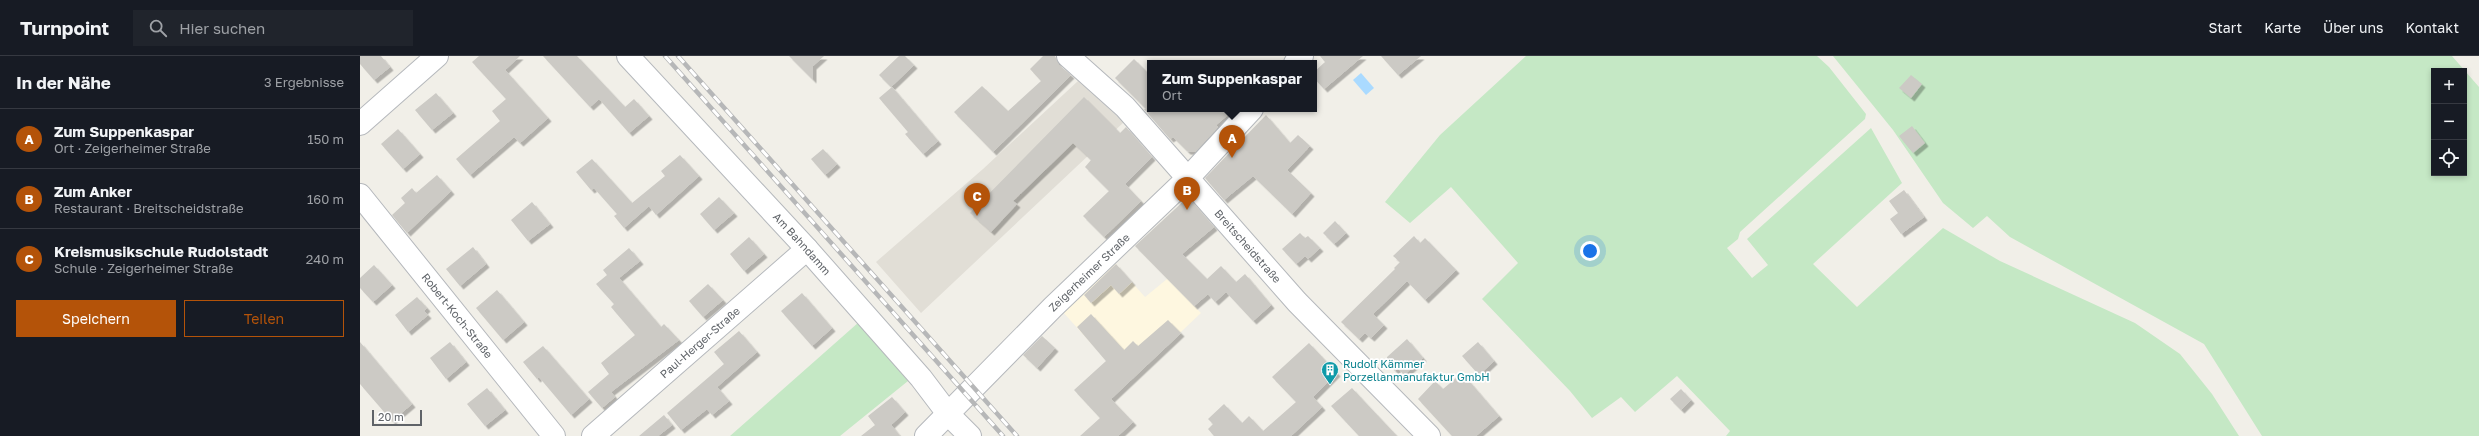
<!DOCTYPE html>
<html lang="de">
<meta charset="utf-8">
<style>
body{margin:0;font-family:"Golos Text",sans-serif;background:#20242c;color:#f1f3f6}
.controls{position:absolute;right:12px;top:12px;display:grid;overflow:hidden;border-radius:0px;box-shadow:0 2px 6px #0003}
.controls button{width:36px;height:36px;display:grid;place-items:center;padding:0;border:0;border-bottom:1px solid #363941;background:#171b24;color:#f1f3f6;font:20px sans-serif}
.scale{position:absolute;left:12px;bottom:10px;width:50px;box-sizing:border-box;padding-left:4px;border:2px solid #5f6368;border-top:0;font-size:11px;line-height:14px;white-space:nowrap;color:#5f6368;-webkit-text-stroke:3px #fff;paint-order:stroke}
.you{position:absolute;left:1230px;top:195px;width:14px;height:14px;margin:-10px;border:3px solid #fff;border-radius:50%;background:#1a73e8;box-shadow:0 0 0 6px #1a73e833}
.badge{display:grid;place-items:center;width:26px;height:26px;border-radius:50%;background:#b45309;color:#fff;font-size:13px;font-weight:700}
.pin{position:absolute;translate:-50% -33px;filter:drop-shadow(0 1px 2px #0008)}
.pin::after{content:'';position:absolute;top:21px;width:14px;height:12px;background:inherit;clip-path:polygon(0 0,100% 0,50% 100%)}
.popup{position:absolute;left:787px;top:4px;width:170px;height:52px;box-sizing:border-box;display:grid;place-content:center;border-radius:0px;background:#171b24;filter:drop-shadow(0 1px 3px #0005);font-size:13px;white-space:nowrap;color:#9ea1a6}
.popup b{font-size:15px;color:#f1f3f6}
.popup::after{content:'';position:absolute;left:50%;top:100%;margin-left:-8px;border:8px solid transparent;border-top-color:#171b24}
.list{margin:0;padding:0;list-style:none}
h2{display:flex;justify-content:space-between;align-items:center;height:52px;margin:0;padding:0 16px;font-size:17px}
h2 small{font-size:13px;font-weight:400;color:#9ea1a6}
.list li{display:grid;grid-template-columns:26px 1fr auto;gap:12px;align-items:center;box-sizing:border-box;height:60px;padding:0 16px;border-top:1px solid #363941}
.list b{display:block;font-size:15px;white-space:nowrap}
.list p{margin:0;font-size:13px;white-space:nowrap;color:#9ea1a6}
.list em{font-size:13px;font-style:normal;color:#9ea1a6}
.actions{display:flex;gap:8px;padding:12px 16px}
.actions a{flex:1;padding:9px 0;border:1px solid #b45309;border-radius:0px;text-align:center;font-size:14px;color:#b45309}
.actions .main{background:#b45309;color:#fff}
.icon{flex:none;width:22px;height:22px;fill:none;stroke:currentColor;stroke-width:2;stroke-linecap:round;stroke-linejoin:round}
.map{position:relative;flex:none;width:2119px;height:380px;overflow:hidden}
header{display:flex;align-items:center;gap:24px;box-sizing:border-box;height:56px;padding:0 20px;background:#171b24;border-bottom:1px solid #363941}
header strong{font-size:19px}
nav{display:flex;gap:22px;margin-inline-start:auto;font-size:14px}
.search{width:280px;height:36px;background:#20242c;display:flex;align-items:center;gap:10px;box-sizing:border-box;padding:0 14px;border-radius:0px;color:#9ea1a6;font-size:15px}
main{display:flex}
aside{flex:1;background:#171b24}
.map>svg:first-child{display:block}
.commercial{fill:#fef7e0}
.education{fill:#e1ded6}
.green{fill:#c5e8c5;fill-rule:evenodd}
.water{fill:#aadaff}
.building{fill:#cccac5;filter:url(#shadow)}
.lines{fill:none;stroke-linecap:round;stroke-linejoin:round}
.minor-casing{stroke:#b5b8bc;stroke-width:24}
.minor{stroke:#fff;stroke-width:22}
.rail-casing{stroke:#b6b7b8;stroke-width:4.5}
.rail{stroke:#fff;stroke-width:3;stroke-dasharray:9;stroke-linecap:butt}
.labels{text-anchor:middle;stroke-width:3.5;stroke-linejoin:round;paint-order:stroke}
.street-label{font-size:11px;fill:#5f6368;stroke:#fff}
.culture-label{font-size:11px;fill:#0d838f;stroke:#fff;text-anchor:start}
</style>
<header>
<strong>Turnpoint</strong>
<div class="search"><svg class="icon" aria-label="search" viewBox="0 0 24 24"><circle cx="10" cy="10" r="6"/><path d="M15 15l6 6"/></svg>Hier suchen</div>
<nav><a>Start</a><a>Karte</a><a>Über uns</a><a>Kontakt</a></nav>
</header>
<main>
<aside>
<h2>In der Nähe<small>3 Ergebnisse</small></h2>
<ul class="list">
<li><span class="badge">A</span><div><b>Zum Suppenkaspar</b><p>Ort · Zeigerheimer Straße</p></div><em>150 m</em></li>
<li><span class="badge">B</span><div><b>Zum Anker</b><p>Restaurant · Breitscheidstraße</p></div><em>160 m</em></li>
<li><span class="badge">C</span><div><b>Kreismusikschule Rudolstadt</b><p>Schule · Zeigerheimer Straße</p></div><em>240 m</em></li>
</ul>
<div class="actions"><a class="main">Speichern</a><a>Teilen</a></div>
</aside>
<div class="map">
<svg width="2119" height="380" viewBox="0 0 2119 380">
<defs>
<filter id="shadow"><feDropShadow dx="3.5" dy="3.5" stdDeviation="0" flood-color="#0004"/></filter>
</defs>
<rect width="100%" height="100%" fill="#f1efe8"/>
<path class="commercial" d="M 753,205 L 785,241 L 807,223 L 841,257 L 767,327 L 701,254 Z"/>
<path class="education" d="M 718,25 L 764,66 L 561,257 L 516,206 L 623,113 Z"/>
<path class="green" d="M 1166,0 L 1457,0 L 1469,11 L 1506,58 L 1505,63 L 1380,176 L 1378,183 L 1367,192 L 1392,222 L 1408,209 L 1387,183 L 1511,72 L 1542,127 L 1453,208 L 1497,251 L 1583,172 L 1640,205 L 1775,267 L 1820,298 L 1852,338 L 1879,380 L 1366,380 L 1370,375 L 1317,320 L 1275,356 L 1261,341 L 1232,362 L 1210,335 L 1122,243 L 1158,207 L 1091,131 L 1050,167 L 1025,146 L 1080,79 Z
M 1473,0 L 2092,0 L 2119,31 L 2119,380 L 1902,380 L 1844,288 L 1650,181 L 1627,160 L 1613,172 L 1583,147 L 1533,74 ZM 2074,15 L 2104,15 L 2104,117 L 2074,117 Z
M 499,266 L 548,325 L 480,380 L 370,380 Z"/>
<path class="water" d="M 1001,17 L 1014,32 L 1006,39 L 993,24 Z"/>
<path class="building" d="M 0,0 L 21,0 L 30,11 L 14,24 L 0,8 Z
M 119,0 L 160,0 L 145,14 L 188,62 L 160,87 L 154,81 L 110,119 L 96,103 L 140,65 L 132,55 L 146,43 L 112,6 Z
M 183,0 L 217,0 L 265,51 L 274,43 L 289,60 L 269,77 L 239,43 L 230,51 Z
M 429,0 L 464,0 L 453,10 L 453,24 Z
M 539,0 L 545,0 L 554,9 L 531,31 L 519,19 Z
M 683,0 L 695,0 L 699,9 L 711,19 L 633,96 L 594,56 L 622,30 L 648,55 L 681,25 L 670,13 Z
M 960,0 L 1003,0 L 964,33 L 954,22 L 954,16 L 965,6 Z
M 1021,0 L 1061,0 L 1038,19 Z
M 774,3 L 790,19 L 790,53 L 875,53 L 856,69 L 858,71 L 835,96 L 827,95 L 813,81 L 810,83 L 784,53 L 786,53 L 755,22 Z
M 1551,19 L 1562,28 L 1551,42 L 1539,32 Z
M 532,31 L 578,85 L 563,98 L 545,78 L 548,76 L 519,42 Z
M 76,37 L 93,57 L 72,74 L 55,54 Z
M 724,41 L 760,77 L 766,71 L 792,101 L 765,128 L 781,145 L 744,181 L 723,160 L 749,135 L 725,111 L 731,104 L 713,87 L 653,145 L 657,148 L 631,176 L 610,157 Z
M 906,59 L 930,87 L 938,79 L 950,90 L 927,114 L 951,137 L 932,158 L 893,120 L 864,144 L 845,122 Z
M 1552,70 L 1565,87 L 1553,97 L 1539,80 Z
M 38,73 L 60,98 L 43,113 L 21,88 Z
M 463,93 L 477,108 L 465,119 L 451,103 Z
M 320,99 L 339,120 L 296,159 L 289,150 L 264,172 L 254,160 L 257,158 L 234,132 L 231,134 L 216,116 L 232,103 L 272,147 L 305,120 L 301,115 Z
M 77,119 L 91,135 L 47,177 L 32,159 L 45,147 L 41,142 L 52,132 L 56,137 Z
M 1544,134 L 1564,161 L 1541,178 L 1530,163 L 1538,157 L 1529,145 Z
M 359,141 L 374,157 L 354,174 L 340,158 Z
M 828,141 L 854,171 L 822,198 L 847,223 L 861,210 L 876,226 L 885,218 L 911,249 L 893,265 L 866,236 L 855,246 L 848,238 L 834,250 L 775,190 Z
M 172,146 L 190,168 L 168,185 L 151,164 Z
M 975,165 L 986,177 L 974,188 L 963,177 Z
M 940,177 L 945,182 L 948,180 L 960,192 L 948,203 L 945,200 L 936,208 L 922,193 Z
M 1054,180 L 1060,187 L 1065,182 L 1096,214 L 1065,244 L 1047,225 L 1013,258 L 1024,269 L 1011,282 L 1005,277 L 999,283 L 981,266 L 1035,213 L 1034,212 L 1040,206 L 1033,200 Z
M 389,181 L 404,198 L 384,215 L 370,198 Z
M 113,191 L 126,208 L 100,230 L 86,213 Z
M 269,192 L 280,205 L 259,222 L 301,271 L 304,268 L 319,284 L 251,336 L 255,341 L 242,352 L 228,336 L 249,318 L 241,307 L 275,279 L 251,251 L 254,248 L 236,228 L 247,219 L 243,214 Z
M 756,208 L 772,226 L 759,238 L 751,229 L 731,247 L 724,239 Z
M 14,209 L 32,229 L 13,246 L 0,232 L 0,222 Z
M 348,228 L 363,244 L 343,261 L 329,245 Z
M 137,234 L 164,266 L 143,284 L 116,252 Z
M 442,237 L 472,272 L 452,290 L 421,255 Z
M 57,241 L 67,252 L 64,255 L 68,259 L 48,276 L 35,259 Z
M 731,258 L 764,294 L 773,285 L 778,290 L 808,264 L 821,277 L 751,343 L 773,366 L 758,380 L 720,380 L 740,362 L 714,334 L 746,305 L 717,271 Z
M 379,275 L 397,296 L 357,331 L 369,345 L 352,359 L 347,353 L 321,374 L 307,357 L 364,308 L 354,296 Z
M 682,280 L 695,292 L 677,312 L 663,299 Z
M 1047,283 L 1063,302 L 1044,319 L 1038,312 L 1035,315 L 1027,306 L 1027,301 Z
M 0,286 L 52,348 L 32,365 L 0,328 Z
M 90,286 L 106,306 L 86,323 L 70,302 Z
M 1118,286 L 1134,305 L 1119,319 L 1102,300 Z
M 949,287 L 977,317 L 953,341 L 962,351 L 931,380 L 854,380 L 848,373 L 853,368 L 848,363 L 864,348 L 882,367 L 889,360 L 903,375 L 936,346 L 912,321 Z
M 183,290 L 229,343 L 211,359 L 179,321 L 177,323 L 163,306 Z
M 1102,317 L 1139,360 L 1116,380 L 1092,380 L 1058,343 L 1075,325 L 1083,333 Z
M 127,332 L 145,354 L 125,370 L 107,348 Z
M 992,332 L 1002,343 L 1037,380 L 999,380 L 971,350 Z
M 1321,333 L 1331,344 L 1321,354 L 1310,343 Z
M 532,341 L 545,356 L 531,369 L 540,380 L 501,380 L 515,369 L 508,360 Z
M 304,359 L 312,369 L 298,380 L 279,380 Z"/>
<g class="lines">
<defs>
<g id="minor">
<path id="s1" d="M 268,0 L 447,193 L 561,322 L 589,359 L 610,380"/>
<path id="s2" d="M 708,0 L 765,51 L 937,246 L 1069,380"/>
<path d="M 935,7 L 942,0"/>
<path d="M 0,68 L 77,0"/>
<path id="s3" d="M 0,139 L 194,380"/>
<path id="s4" d="M 233,380 L 447,193"/>
<path id="s5" d="M 566,380 L 693,251 L 828,122 L 892,53"/>
</g>
</defs>
<use href="#minor" class="minor-casing"/>
<use href="#minor" class="minor"/>
<defs>
<path id="rail" d="M 305,0 L 643,380
M 318,0 L 657,380"/>
</defs>
<use href="#rail" class="rail-casing"/>
<use href="#rail" class="rail"/>
</g>
<defs>
<symbol id="building-pin" viewBox="-11 -11 22 30"><path d="M0 17L-7.5 6A9.5 9.5 0 1 1 7.5 6Z" fill="#0f9aa8" stroke="#fff"/><path d="M-4-6H4V6H1V3H-1V6H-4ZM-2.5-4.3h1.7v1.8h-1.7ZM.8-4.3h1.7v1.8H.8ZM-2.5-1h1.7V.8h-1.7ZM.8-1h1.7V.8H.8Z" fill="#fff"/></symbol>
</defs>
<g fill-rule="evenodd">
<use href="#building-pin" x="960" y="304" width="20" height="27"/>
</g>
<g class="labels">
<g class="street-label">
<text dy="4" stroke="none"><textPath href="#s1" startOffset="256">Am Bahndamm</textPath></text>
<text dy="4" stroke="none"><textPath href="#s2" startOffset="262">Breitscheidstraße</textPath></text>
<text dy="4" stroke="none"><textPath href="#s5" startOffset="231">Zeigerheimer Straße</textPath></text>
<text dy="4" stroke="none"><textPath href="#s3" startOffset="155">Robert-Koch-Straße</textPath></text>
<text dy="4" stroke="none"><textPath href="#s4" startOffset="142">Paul-Herger-Straße</textPath></text>
</g>
<g class="culture-label">
<text x="983" y="312">Rudolf Kämmer<tspan x="983" dy="13">Porzellanmanufaktur GmbH</tspan></text>
</g>
</g>
</svg>
<div class="controls">
<button>+</button>
<button>−</button>
<button><svg class="icon" aria-label="locate" viewBox="0 0 24 24"><circle cx="12" cy="12" r="6"/><path d="M12 2v4M12 18v4M2 12h4M18 12h4"/></svg></button>
</div>
<div class="scale">20 m</div>
<div class="you"></div>
<div class="pin badge" style="left:872px;top:102px">A</div>
<div class="popup"><b>Zum Suppenkaspar</b>Ort</div>
<div class="pin badge" style="left:827px;top:154px">B</div>
<div class="pin badge" style="left:617px;top:160px">C</div>
</div>
</main>
